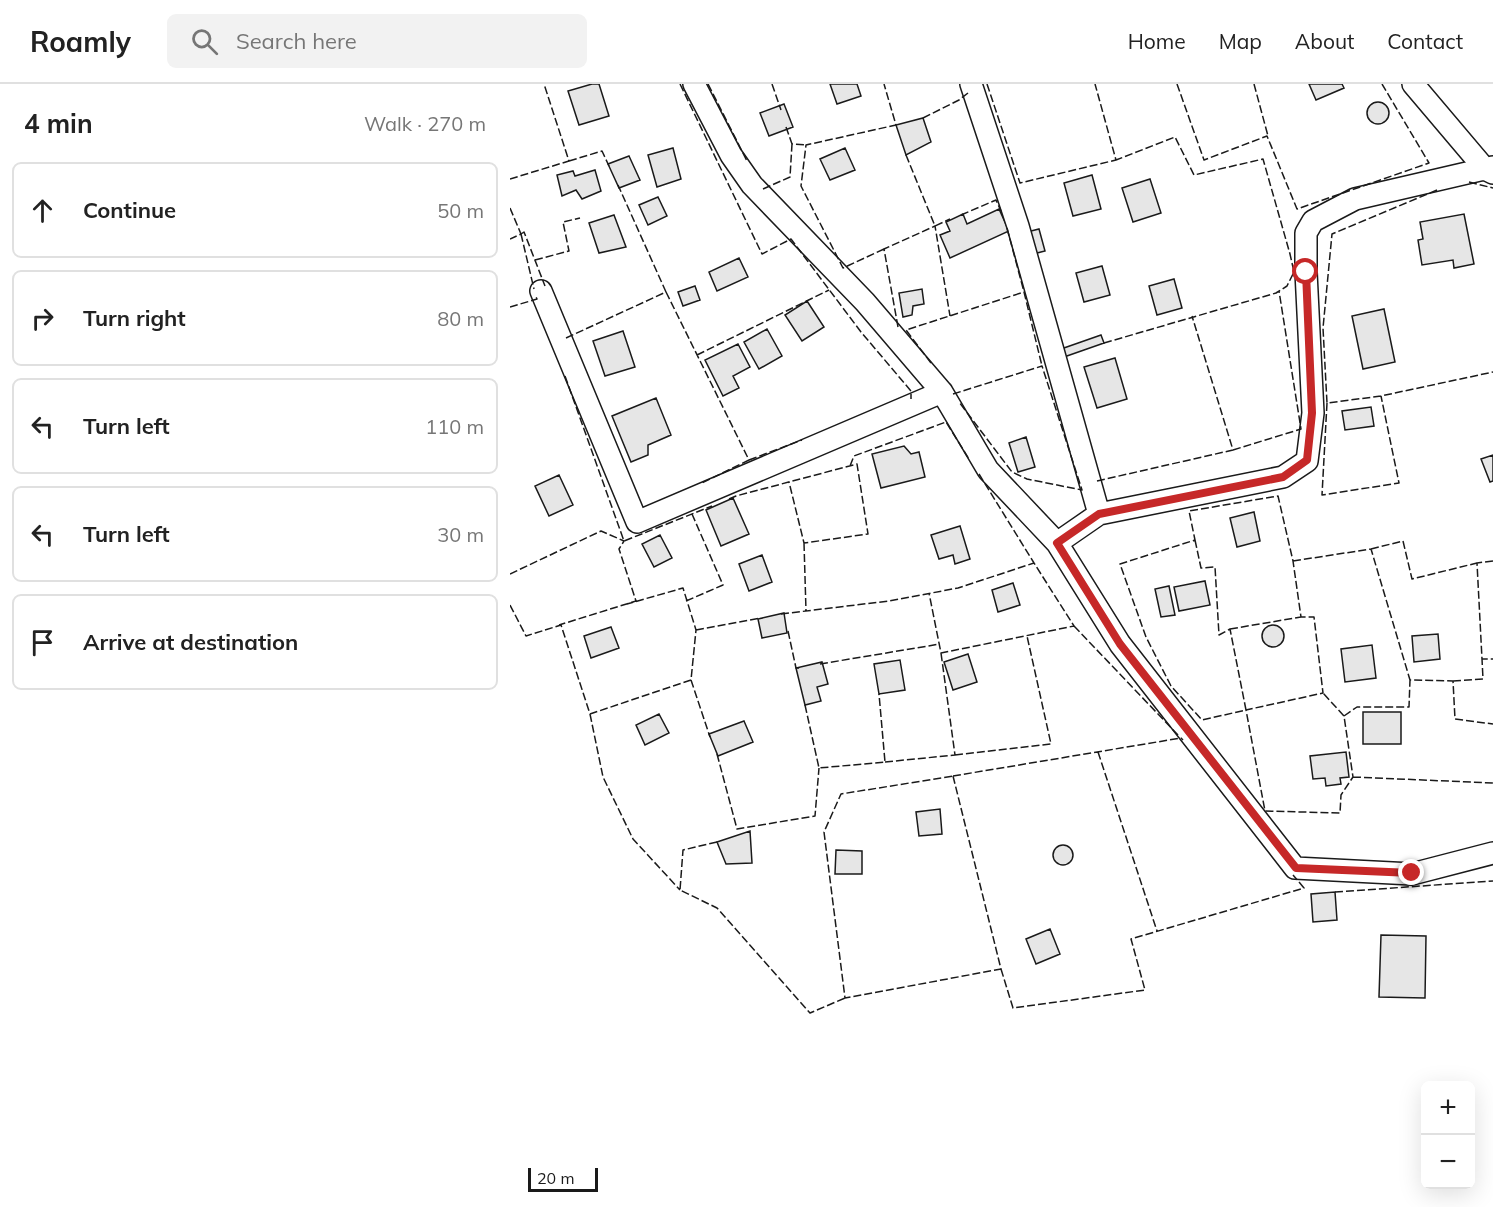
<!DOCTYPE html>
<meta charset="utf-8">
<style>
body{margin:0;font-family:Mulish,sans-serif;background:#f2f2f2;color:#222}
.controls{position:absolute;right:18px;bottom:18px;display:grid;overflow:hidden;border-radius:9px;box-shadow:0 6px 24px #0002}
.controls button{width:54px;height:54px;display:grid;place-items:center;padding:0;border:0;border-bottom:2px solid #e0e0e0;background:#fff;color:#222;font:30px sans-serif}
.scale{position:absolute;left:18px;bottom:15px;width:70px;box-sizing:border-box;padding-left:6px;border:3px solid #1a1a1a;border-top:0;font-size:16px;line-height:21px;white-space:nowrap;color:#1a1a1a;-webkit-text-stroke:4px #fff;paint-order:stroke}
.stop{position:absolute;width:18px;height:18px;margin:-14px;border:4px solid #c62828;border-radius:50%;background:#fff}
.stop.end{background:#c62828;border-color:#fff;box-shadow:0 2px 6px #0008}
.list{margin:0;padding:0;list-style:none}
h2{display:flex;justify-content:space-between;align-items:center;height:78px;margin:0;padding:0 24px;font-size:26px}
h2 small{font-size:20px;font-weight:400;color:#767676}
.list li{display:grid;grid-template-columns:39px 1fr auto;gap:18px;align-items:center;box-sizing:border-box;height:96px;margin:0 12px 12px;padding:0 12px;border:2px solid #e0e0e0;border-radius:9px}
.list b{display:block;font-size:22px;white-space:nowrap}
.list em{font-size:20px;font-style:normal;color:#767676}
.icon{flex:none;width:33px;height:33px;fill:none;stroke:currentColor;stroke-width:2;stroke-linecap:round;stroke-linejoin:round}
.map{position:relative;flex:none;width:983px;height:1123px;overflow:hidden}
header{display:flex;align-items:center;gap:36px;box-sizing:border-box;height:84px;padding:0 30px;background:#fff;border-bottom:2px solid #e0e0e0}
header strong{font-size:28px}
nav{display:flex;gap:33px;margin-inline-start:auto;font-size:21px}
.search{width:420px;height:54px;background:#f2f2f2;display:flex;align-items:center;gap:15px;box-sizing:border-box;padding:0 21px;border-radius:9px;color:#767676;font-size:22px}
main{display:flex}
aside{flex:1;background:#fff}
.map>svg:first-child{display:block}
.building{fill:#e6e6e6;stroke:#1a1a1a;stroke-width:1.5}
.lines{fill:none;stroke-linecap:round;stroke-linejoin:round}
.street-casing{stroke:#1a1a1a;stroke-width:24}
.street{stroke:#fff;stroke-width:21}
.fence{stroke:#1a1a1a;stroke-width:1.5;stroke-dasharray:8 3;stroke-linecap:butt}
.route{stroke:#c62828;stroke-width:8}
</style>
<header>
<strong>Roamly</strong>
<div class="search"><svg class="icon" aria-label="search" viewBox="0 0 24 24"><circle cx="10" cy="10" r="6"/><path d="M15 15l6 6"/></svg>Search here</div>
<nav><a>Home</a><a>Map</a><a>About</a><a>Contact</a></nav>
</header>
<main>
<aside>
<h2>4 min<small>Walk · 270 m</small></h2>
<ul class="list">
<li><svg class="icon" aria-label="ahead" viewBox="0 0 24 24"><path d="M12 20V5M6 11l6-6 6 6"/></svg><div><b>Continue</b></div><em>50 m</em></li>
<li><svg class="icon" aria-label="right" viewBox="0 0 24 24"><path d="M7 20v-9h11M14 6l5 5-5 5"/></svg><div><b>Turn right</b></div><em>80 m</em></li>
<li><svg class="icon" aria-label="left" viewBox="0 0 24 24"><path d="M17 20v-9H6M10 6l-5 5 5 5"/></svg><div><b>Turn left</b></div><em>110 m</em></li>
<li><svg class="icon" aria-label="left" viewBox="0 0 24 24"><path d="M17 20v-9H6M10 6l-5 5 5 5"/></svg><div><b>Turn left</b></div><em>30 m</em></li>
<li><svg class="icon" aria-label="arrive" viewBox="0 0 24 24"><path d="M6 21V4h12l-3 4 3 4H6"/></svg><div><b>Arrive at destination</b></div></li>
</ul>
</aside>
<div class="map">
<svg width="983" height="1123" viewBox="0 0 983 1123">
<rect width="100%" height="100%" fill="#fff"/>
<path class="building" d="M 82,0 L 89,0 L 99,32 L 69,41 L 58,7 Z
M 320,0 L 347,0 L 351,12 L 327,20 Z
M 799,0 L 832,0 L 834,4 L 806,16 Z
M857 29a11 11 0 1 1 22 0a11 11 0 1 1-22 0Z
M 274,20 L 283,43 L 259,52 L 250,29 Z
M 413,34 L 421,58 L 396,71 L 386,41 Z
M 163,64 L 171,95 L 147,103 L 138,71 Z
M 335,64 L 345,86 L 320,96 L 310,75 Z
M 119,72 L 130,96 L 109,104 L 98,80 Z
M 85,86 L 91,107 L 72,115 L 66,106 L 52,112 L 47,91 L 63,87 L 65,92 Z
M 582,91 L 591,125 L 563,132 L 554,99 Z
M 640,95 L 651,129 L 623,138 L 612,104 Z
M 148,113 L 157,132 L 138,141 L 129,121 Z
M 489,125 L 499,147 L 440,174 L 430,151 L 440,147 L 436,138 L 453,130 L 457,140 Z
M 954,130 L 964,180 L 944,184 L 943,176 L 912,181 L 908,156 L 913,155 L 910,138 Z
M 104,131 L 116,163 L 89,169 L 79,139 Z
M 529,145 L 535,167 L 523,170 L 517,148 Z
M 229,174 L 238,193 L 207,207 L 199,188 Z
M 592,182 L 600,211 L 574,218 L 566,189 Z
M 664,195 L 672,224 L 647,231 L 639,202 Z
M 185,202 L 190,216 L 173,222 L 168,208 Z
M 412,205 L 414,220 L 403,222 L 402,231 L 393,233 L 389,209 Z
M 297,217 L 314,243 L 292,257 L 275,231 Z
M 874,225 L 885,278 L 853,285 L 842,232 Z
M 257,245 L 272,272 L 249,285 L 234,258 Z
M 113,247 L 125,283 L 95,292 L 83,257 Z
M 591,251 L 594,259 L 554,273 L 551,265 Z
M 228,260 L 240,283 L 223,292 L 229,304 L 213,312 L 195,276 Z
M 605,274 L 617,315 L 587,324 L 574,283 Z
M 146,314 L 161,351 L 138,361 L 138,371 L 121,378 L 102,332 Z
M 861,323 L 864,342 L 835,346 L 832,327 Z
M 516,353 L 525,383 L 508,388 L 499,359 Z
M 394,362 L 401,370 L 409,368 L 415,393 L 371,404 L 362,370 Z
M 983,371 L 983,397 L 980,398 L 971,375 Z
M 49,391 L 63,421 L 39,432 L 25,402 Z
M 223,414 L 239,450 L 211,462 L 196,426 Z
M 744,428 L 750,457 L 727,463 L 720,434 Z
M 450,442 L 460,475 L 445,480 L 443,471 L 429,475 L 421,451 Z
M 150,451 L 162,474 L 144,483 L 132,460 Z
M 252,471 L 262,498 L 239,507 L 229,480 Z
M 695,497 L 700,521 L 669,527 L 664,503 Z
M 503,499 L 510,521 L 488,528 L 482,506 Z
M 659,502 L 665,531 L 651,533 L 645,505 Z
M 274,529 L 277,549 L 252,554 L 248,535 Z
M752 552a11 11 0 1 1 22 0a11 11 0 1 1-22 0Z
M 101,543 L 109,564 L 81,574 L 74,552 Z
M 928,550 L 930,575 L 904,578 L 902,552 Z
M 862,561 L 866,594 L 835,598 L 831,565 Z
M 458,570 L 467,598 L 443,606 L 434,578 Z
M 390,576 L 395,606 L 369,610 L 364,580 Z
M 312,578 L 318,600 L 307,603 L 311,617 L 295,621 L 286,584 Z
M 853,628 L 891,628 L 891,660 L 853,660 Z
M 149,630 L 159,649 L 135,661 L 126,641 Z
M 234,637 L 243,658 L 208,672 L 199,650 Z
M 836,668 L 839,693 L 830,694 L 831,700 L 816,702 L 815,694 L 803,695 L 800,672 Z
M 430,725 L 432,750 L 409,752 L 406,728 Z
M 240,747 L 242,779 L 216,780 L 207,758 Z
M543 771a10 10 0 1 1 20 0a10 10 0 1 1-20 0Z
M 326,766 L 352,767 L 352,790 L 325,790 Z
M 825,808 L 827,836 L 803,838 L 801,810 Z
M 540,845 L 550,870 L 526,880 L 516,855 Z
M 871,851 L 916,852 L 915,914 L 869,913 Z"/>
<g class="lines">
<defs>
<path id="street" d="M 184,0 L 221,71 L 242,101 L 355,218 L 432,308 L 478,386 L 547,459 L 610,560 L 785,784 L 902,790 L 983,769
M 461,0 L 508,142 L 589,430
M 903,0 L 975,85 L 983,89
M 31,207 L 127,438 L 432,308
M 547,459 L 589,430 L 773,393 L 797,377 L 803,329 L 796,188 L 796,149 L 803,137 L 845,115 L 983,83"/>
</defs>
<use href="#street" class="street-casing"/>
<use href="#street" class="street"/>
<path class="fence" d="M 170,0 L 252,170 L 281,155 L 351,248 L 401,307 L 401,315
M 198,0 L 237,77
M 262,0 L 271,26
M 477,0 L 510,99 L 606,76 L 585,0
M 667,0 L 694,76 L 757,52 L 787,125 L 919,79 L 872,0
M 744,0 L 758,52
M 413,34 L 449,16 L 458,9
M 276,43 L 282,60 L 296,61
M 396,71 L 425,142 L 440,135
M 59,77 L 92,67 L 99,82
M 0,95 L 59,77 L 34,0
M 959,98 L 983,104
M 253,105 L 280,93 L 282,60
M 927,106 L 822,150 L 813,244 L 817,319 L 871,312 L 983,288
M 0,124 L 11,150 L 0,155
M 451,131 L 486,116 L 491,127
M 497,144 L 514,208
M 11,150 L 14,148 L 35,202
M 11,150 L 24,205
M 374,165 L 333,184 L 291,102 L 296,61 L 386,41 L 374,0
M 25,176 L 59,167 L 53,138 L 70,134
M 156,208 L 239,376 L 192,399
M 0,223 L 27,215 L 26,213
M 388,243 L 374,165 L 425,142 L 440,232
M 56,254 L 156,208 L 108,101
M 594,259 L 766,209 L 777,202 L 784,188 L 780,170 L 753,75 L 684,91 L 665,53 L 606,76
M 187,271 L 319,206
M 421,279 L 396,246 L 514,208 L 532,282
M 55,292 L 114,457 L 202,422
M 443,310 L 532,282 L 572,406 L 517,395 L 502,388 L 449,318
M 817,319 L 812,411 L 889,399 L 871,312
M 723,366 L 791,345 L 769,207
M 239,376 L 292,356
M 340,382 L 344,372 L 436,338 L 459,375
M 469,390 L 524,479
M 587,397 L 723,366 L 682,232
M 219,415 L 226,412 L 347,380 L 358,450 L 294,459 L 279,398
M 685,456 L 691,484 L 705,483 L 709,551 L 720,545 L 736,626 L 692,636 L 661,602 L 636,553 L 610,480 L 685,456 L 679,427 L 768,412 L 783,477 L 791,533 L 804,533 L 813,609 L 736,626 L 755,727 L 830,729 L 831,711 L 843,693 L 834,632 L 813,609
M 294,459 L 296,527
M 861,465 L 893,457 L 902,495 L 967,479
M 783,477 L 861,465 L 900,596
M 983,477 L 967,479 L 972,575 L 983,575
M 0,490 L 91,447 L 114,457 L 109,465 L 126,517 L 49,541
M 176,517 L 213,501 L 182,430
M 0,521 L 16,552 L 35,546
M 271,530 L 379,517 L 448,504 L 524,479 L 564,542 L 431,569 L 419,509
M 564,542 L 668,651
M 720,545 L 791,533
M 35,546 L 51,541 L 80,630 L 181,596 L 186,546 L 173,504 L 117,520
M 186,546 L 251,534
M 278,547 L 286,584 L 290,584
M 310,580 L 430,560
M 181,596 L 200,653
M 943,597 L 973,595 L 972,575
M 295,621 L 309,684 L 375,678 L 369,610
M 80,630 L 93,693 L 123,755 L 170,806
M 834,632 L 847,623 L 899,623 L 900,596 L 943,597 L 945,635 L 983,640
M 588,668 L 647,847
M 207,670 L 227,745 L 305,732 L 309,684
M 445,671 L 541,660 L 517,552
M 375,678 L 445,671 L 431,569
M 443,692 L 671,654 L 673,656
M 443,692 L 491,885 L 335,914 L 314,748 L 331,710 Z
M 843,693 L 983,699
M 207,758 L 173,766 L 170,806 L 207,824 L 300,929 L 335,914
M 825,808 L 983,797
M 491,885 L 503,924 L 635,906 L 621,855 L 794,804 L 783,791"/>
</g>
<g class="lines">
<path class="route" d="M 796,188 L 802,329 L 797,376 L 773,393 L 589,430 L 547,459 L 610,560 L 786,784 L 902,789"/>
</g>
</svg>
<div class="controls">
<button>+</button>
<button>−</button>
</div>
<div class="scale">20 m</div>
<div class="stop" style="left:796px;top:188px"></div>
<div class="stop end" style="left:902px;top:789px"></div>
</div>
</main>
